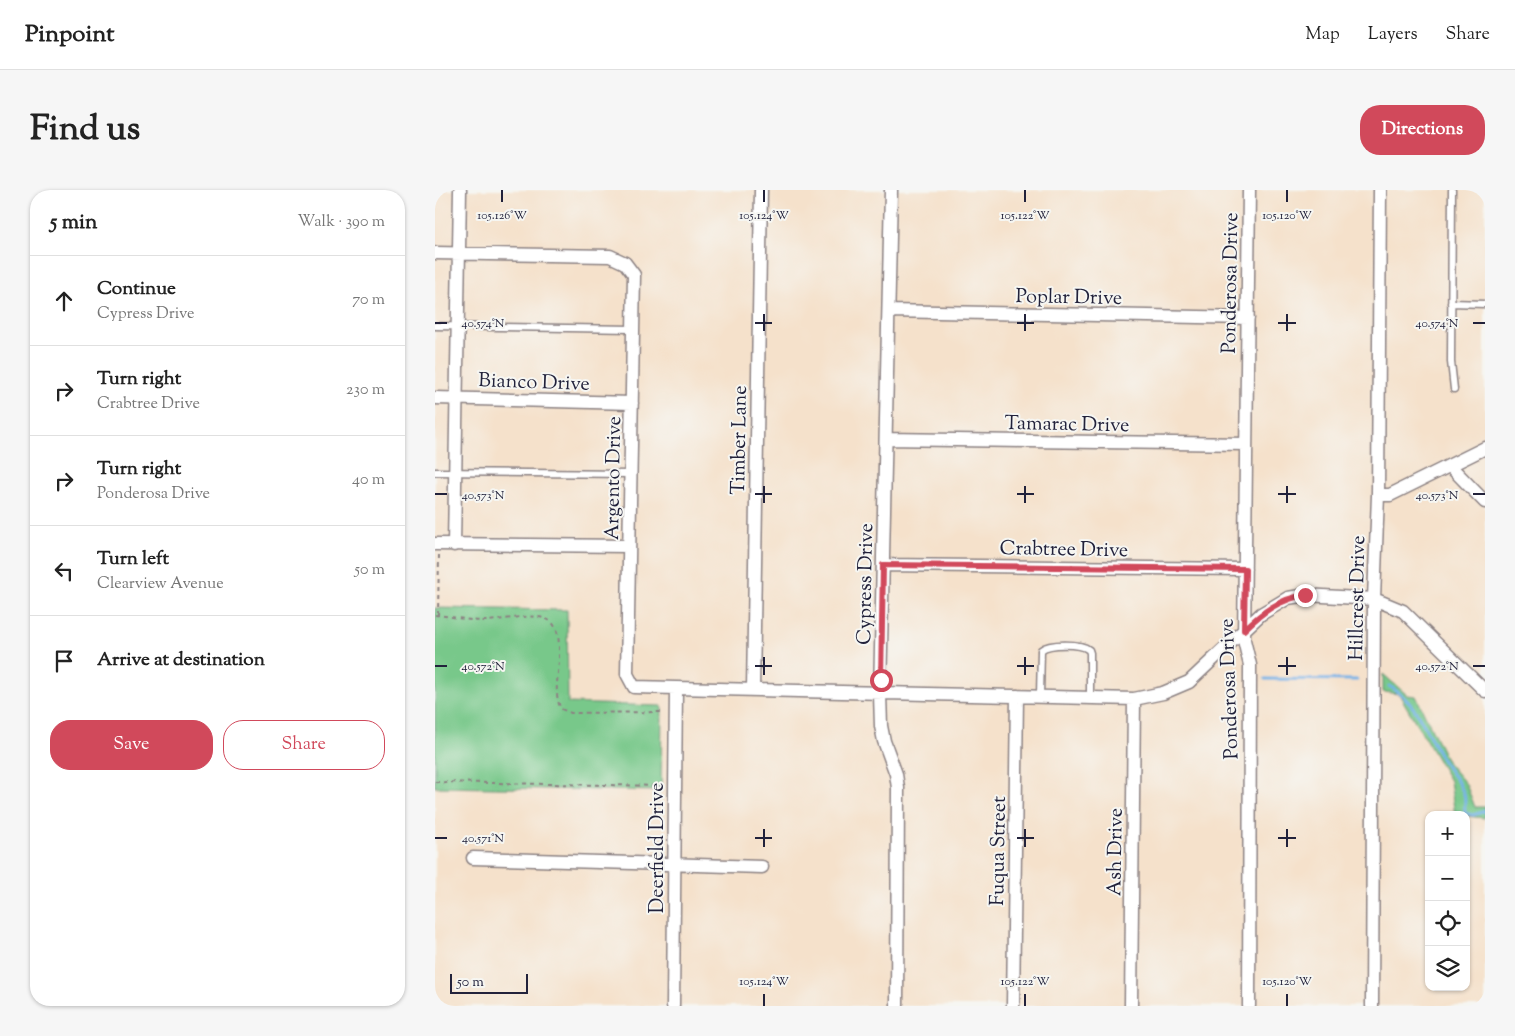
<!DOCTYPE html>
<meta charset="utf-8">
<style>
body{margin:0;font-family:"Sorts Mill Goudy",serif;background:#f6f6f6;color:#222}
.controls{position:absolute;right:15px;bottom:15px;display:grid;overflow:hidden;border-radius:10px;box-shadow:0 1px 4px #0004}
.controls button{width:45px;height:45px;display:grid;place-items:center;padding:0;border:0;border-bottom:1px solid #e0e0e0;background:#fff;color:#222;font:25px sans-serif}
.scale{position:absolute;left:15px;bottom:12px;width:78px;box-sizing:border-box;padding-left:5px;border:2px solid #22223b;border-top:0;font-size:14px;line-height:18px;white-space:nowrap;color:#22223b;-webkit-text-stroke:4px #f6f6f2;paint-order:stroke}
.stop{position:absolute;width:15px;height:15px;margin:-11px;border:4px solid #d1495b;border-radius:50%;background:#fff}
.stop.end{background:#d1495b;border-color:#fff;box-shadow:0 1px 5px #0008}
.list{margin:0;padding:0;list-style:none}
h2{display:flex;justify-content:space-between;align-items:center;height:65px;margin:0;padding:0 20px;font-size:21px}
h2 small{font-size:16px;font-weight:400;color:#767676}
.list li{display:grid;grid-template-columns:32px 1fr auto;gap:15px;align-items:center;box-sizing:border-box;height:90px;padding:0 20px;border-top:1px solid #e0e0e0}
.list b{display:block;font-size:19px;white-space:nowrap}
.list p{margin:0;font-size:16px;white-space:nowrap;color:#767676}
.list em{font-size:16px;font-style:normal;color:#767676}
.actions{display:flex;gap:10px;padding:15px 20px}
.actions a{flex:1;padding:11px 0;border:1px solid #d1495b;border-radius:20px;text-align:center;font-size:18px;color:#d1495b}
.actions .main{background:#d1495b;color:#fff}
.icon{flex:none;width:28px;height:28px;fill:none;stroke:currentColor;stroke-width:2;stroke-linecap:round;stroke-linejoin:round}
.map{position:relative;flex:none;width:1050px;height:816px;overflow:hidden;border-radius:20px}
header{display:flex;align-items:center;gap:30px;box-sizing:border-box;height:70px;padding:0 25px;background:#fff;border-bottom:1px solid #e0e0e0}
header strong{font-size:24px}
nav{display:flex;gap:28px;margin-inline-start:auto;font-size:18px}
.intro{display:flex;align-items:center;justify-content:space-between;box-sizing:border-box;height:120px;padding:0 30px}
h1{margin:0;font-size:35px}
.button{padding:12px 22px;border-radius:20px;background:#d1495b;color:#fff;font-size:18px;font-weight:700}
main{display:flex;gap:30px;padding:0 30px}
aside{flex:1;background:#fff;border-radius:20px;box-shadow:0 1px 4px #0004}
.map>svg:first-child{display:block}
.green{fill:#78c88a;stroke:#4d7562}
.lines{fill:none;stroke-linecap:round;stroke-linejoin:round}
.stream{stroke:#76b2e8;stroke-width:3}
.service-casing{stroke:#8c8283;stroke-width:9}
.minor-casing{stroke:#8c8283;stroke-width:15}
.path{stroke:#8c8283;stroke-width:2;stroke-dasharray:4 4;stroke-linecap:butt}
.service{stroke:#fff;stroke-width:6}
.minor{stroke:#fff;stroke-width:12}
.route{stroke:#d1495b;stroke-width:6}
.ticks{fill:none;stroke:#22223b;stroke-width:2}
.labels{text-anchor:middle;stroke-width:4;stroke-linejoin:round;paint-order:stroke}
.street-label{font-size:20px;fill:#22223b;stroke:#f6f6f2}
.ticks-label{font-size:12px;text-anchor:middle;fill:#22223b;stroke:#f6f6f2;stroke-width:4;stroke-linejoin:round;paint-order:stroke}
</style>
<header>
<strong>Pinpoint</strong>
<nav><a>Map</a><a>Layers</a><a>Share</a></nav>
</header>
<div class="intro"><h1>Find us</h1><a class="button">Directions</a></div>
<main>
<aside>
<h2>5 min<small>Walk · 390 m</small></h2>
<ul class="list">
<li><svg class="icon" aria-label="ahead" viewBox="0 0 24 24"><path d="M12 20V5M6 11l6-6 6 6"/></svg><div><b>Continue</b><p>Cypress Drive</p></div><em>70 m</em></li>
<li><svg class="icon" aria-label="right" viewBox="0 0 24 24"><path d="M7 20v-9h11M14 6l5 5-5 5"/></svg><div><b>Turn right</b><p>Crabtree Drive</p></div><em>230 m</em></li>
<li><svg class="icon" aria-label="right" viewBox="0 0 24 24"><path d="M7 20v-9h11M14 6l5 5-5 5"/></svg><div><b>Turn right</b><p>Ponderosa Drive</p></div><em>40 m</em></li>
<li><svg class="icon" aria-label="left" viewBox="0 0 24 24"><path d="M17 20v-9H6M10 6l-5 5 5 5"/></svg><div><b>Turn left</b><p>Clearview Avenue</p></div><em>50 m</em></li>
<li><svg class="icon" aria-label="arrive" viewBox="0 0 24 24"><path d="M6 21V4h12l-3 4 3 4H6"/></svg><div><b>Arrive at destination</b></div></li>
</ul>
<div class="actions"><a class="main">Save</a><a>Share</a></div>
</aside>
<div class="map">
<svg width="1050" height="816" viewBox="0 0 1050 816">
<rect width="100%" height="100%" fill="#f6f6f2"/>
<filter id="ink" filterUnits="userSpaceOnUse"><feTurbulence type="fractalNoise" baseFrequency=".02" numOctaves="2"/><feDisplacementMap in="SourceGraphic" scale="10" xChannelSelector="R" yChannelSelector="G"/><feConvolveMatrix kernelMatrix="1 2 1 2 8 2 1 2 1" color-interpolation-filters="sRGB"/></filter>
<filter id="wash" filterUnits="userSpaceOnUse"><feTurbulence type="fractalNoise" baseFrequency=".0096" numOctaves="4" result="noise"/><feDisplacementMap in="SourceGraphic" scale="20" xChannelSelector="R" yChannelSelector="G"/><feGaussianBlur stdDeviation="1.12" result="paint"/><feColorMatrix in="noise" values="0 0 0 0 0 0 0 0 0 0 0 0 0 0 0 0 0 1.4 0 .05"/><feComposite in="paint" operator="in"/></filter>
<g filter="url(#wash)">
<rect width="100%" height="100%" fill="#f5e1cb"/>
<path class="green" d="M 0,418 L 132,420 L 133,513 L 227,516 L 226,601 L 0,597 Z
M 948,484 L 972,505 L 981,506 L 1013,573 L 1031,594 L 1040,617 L 1050,617 L 1050,628 L 1020,625 L 1015,591 L 964,504 L 948,502 Z"/>
<g class="lines">
<path class="stream" d="M 830,489 L 922,490
M 954,496 C 984,513 991,543 1008,571 C 1015,582 1025,592 1029,604 C 1031,610 1029,617 1030,623 L 1038,625 L 1050,621"/>
</g>
</g>
<g filter="url(#ink)">
<g class="lines">
<defs>
<path id="service" d="M 1017,0 L 1016,172 L 1019,199
M 1016,113 L 1050,114
M 0,136 L 198,139
M 0,282 L 196,284
M 605,506 L 606,460 C 614,453 646,453 654,460 L 655,463 L 655,507"/>
<path id="minor" d="M 456,0 L 445,504 L 446,536 L 449,551 L 461,584 L 463,598 L 462,816
M 814,0 L 809,450 L 815,475 L 814,816
M 0,63 L 175,66 L 190,73 L 199,85 L 192,484 L 199,497 L 699,509 L 728,503 L 754,492 L 826,424 L 853,408 L 871,405 L 939,409 L 968,421 L 1050,501
M 454,121 L 813,128
M 0,208 L 197,213
M 451,249 L 811,254
M 1015,276 L 1050,312
M 943,305 L 955,305 L 1050,258
M 0,354 L 194,356
M 19,355 L 25,0
M 448,375 L 810,379
M 318,500 L 326,0
M 38,668 L 327,677
M 238,816 L 241,499
M 578,816 L 582,506
M 696,816 L 699,509
M 937,816 L 939,409 L 943,305 L 945,0"/>
</defs>
<use href="#service" class="service-casing"/>
<use href="#minor" class="minor-casing"/>
<path class="path" d="M 0,425 C 17,426 33,431 50,431 C 67,431 101,421 115,431 C 125,438 124,456 124,467 C 124,485 118,503 126,519 L 136,523 L 229,522
M 3,425 L 4,365
M 0,592 L 230,596"/>
<use href="#service" class="service"/>
<use href="#minor" class="minor"/>
</g>
</g>
<g class="lines" filter="url(#ink)">
<path class="route" d="M 446,490 L 448,375 L 810,379 L 809,440 C 827,422 845,409 870,405"/>
</g>
<path class="ticks" d="M 67,0 L 67,12M 329,0 L 329,12M 590,0 L 590,12M 852,0 L 852,12M 329,124 L 329,141M 590,124 L 590,141M 852,124 L 852,141M 0,133 L 12,133M 320,133 L 337,133M 582,133 L 599,133M 843,133 L 861,133M 1038,133 L 1050,133M 329,296 L 329,313M 590,296 L 590,313M 852,296 L 852,313M 0,304 L 12,304M 320,304 L 337,304M 582,304 L 599,304M 843,304 L 861,304M 1038,304 L 1050,304M 329,467 L 329,485M 590,467 L 590,485M 852,467 L 852,485M 0,476 L 12,476M 320,476 L 337,476M 582,476 L 599,476M 843,476 L 861,476M 1038,476 L 1050,476M 329,639 L 329,657M 590,639 L 590,657M 852,639 L 852,657M 0,648 L 12,648M 320,648 L 337,648M 582,648 L 599,648M 843,648 L 861,648M 329,804 L 329,816M 590,804 L 590,816M 852,804 L 852,816"/>
<g class="labels">
<g class="street-label">
<text transform="translate(794 93) rotate(-89)" y="7">Ponderosa Drive</text>
<text transform="translate(634 106) rotate(1)" y="7">Poplar Drive</text>
<text transform="translate(99 191) rotate(2)" y="7">Bianco Drive</text>
<text transform="translate(632 233) rotate(1)" y="7">Tamarac Drive</text>
<text transform="translate(303 250) rotate(-89)" y="7">Timber Lane</text>
<text transform="translate(177 288) rotate(-89)" y="7">Argento Drive</text>
<text transform="translate(629 358) rotate(1)" y="7">Crabtree Drive</text>
<text transform="translate(429 394) rotate(-89)" y="7">Cypress Drive</text>
<text transform="translate(921 408) rotate(-89)" y="7">Hillcrest Drive</text>
<text transform="translate(793 499) rotate(-92)" y="7">Ponderosa Drive</text>
<text transform="translate(221 658) rotate(-90)" y="7">Deerfield Drive</text>
<text transform="translate(562 661) rotate(-89)" y="7">Fuqua Street</text>
<text transform="translate(679 662) rotate(-89)" y="7">Ash Drive</text>
</g>
</g>
<g class="ticks-label">
<text x="67" y="29">105.126°W</text>
<text x="329" y="29">105.124°W</text>
<text x="590" y="29">105.122°W</text>
<text x="852" y="29">105.120°W</text>
<text x="48" y="137">40.574°N</text>
<text x="1002" y="137">40.574°N</text>
<text x="48" y="309">40.573°N</text>
<text x="1002" y="309">40.573°N</text>
<text x="48" y="480">40.572°N</text>
<text x="1002" y="480">40.572°N</text>
<text x="48" y="652">40.571°N</text>
<text x="329" y="795">105.124°W</text>
<text x="590" y="795">105.122°W</text>
<text x="852" y="795">105.120°W</text>
</g>
</svg>
<div class="controls">
<button>+</button>
<button>−</button>
<button><svg class="icon" aria-label="locate" viewBox="0 0 24 24"><circle cx="12" cy="12" r="6"/><path d="M12 2v4M12 18v4M2 12h4M18 12h4"/></svg></button>
<button><svg class="icon" aria-label="layers" viewBox="0 0 24 24"><path d="M12 4l9 5-9 5-9-5zM3 14l9 5 9-5"/></svg></button>
</div>
<div class="scale">50 m</div>
<div class="stop" style="left:446px;top:490px"></div>
<div class="stop end" style="left:870px;top:405px"></div>
</div>
</main>
